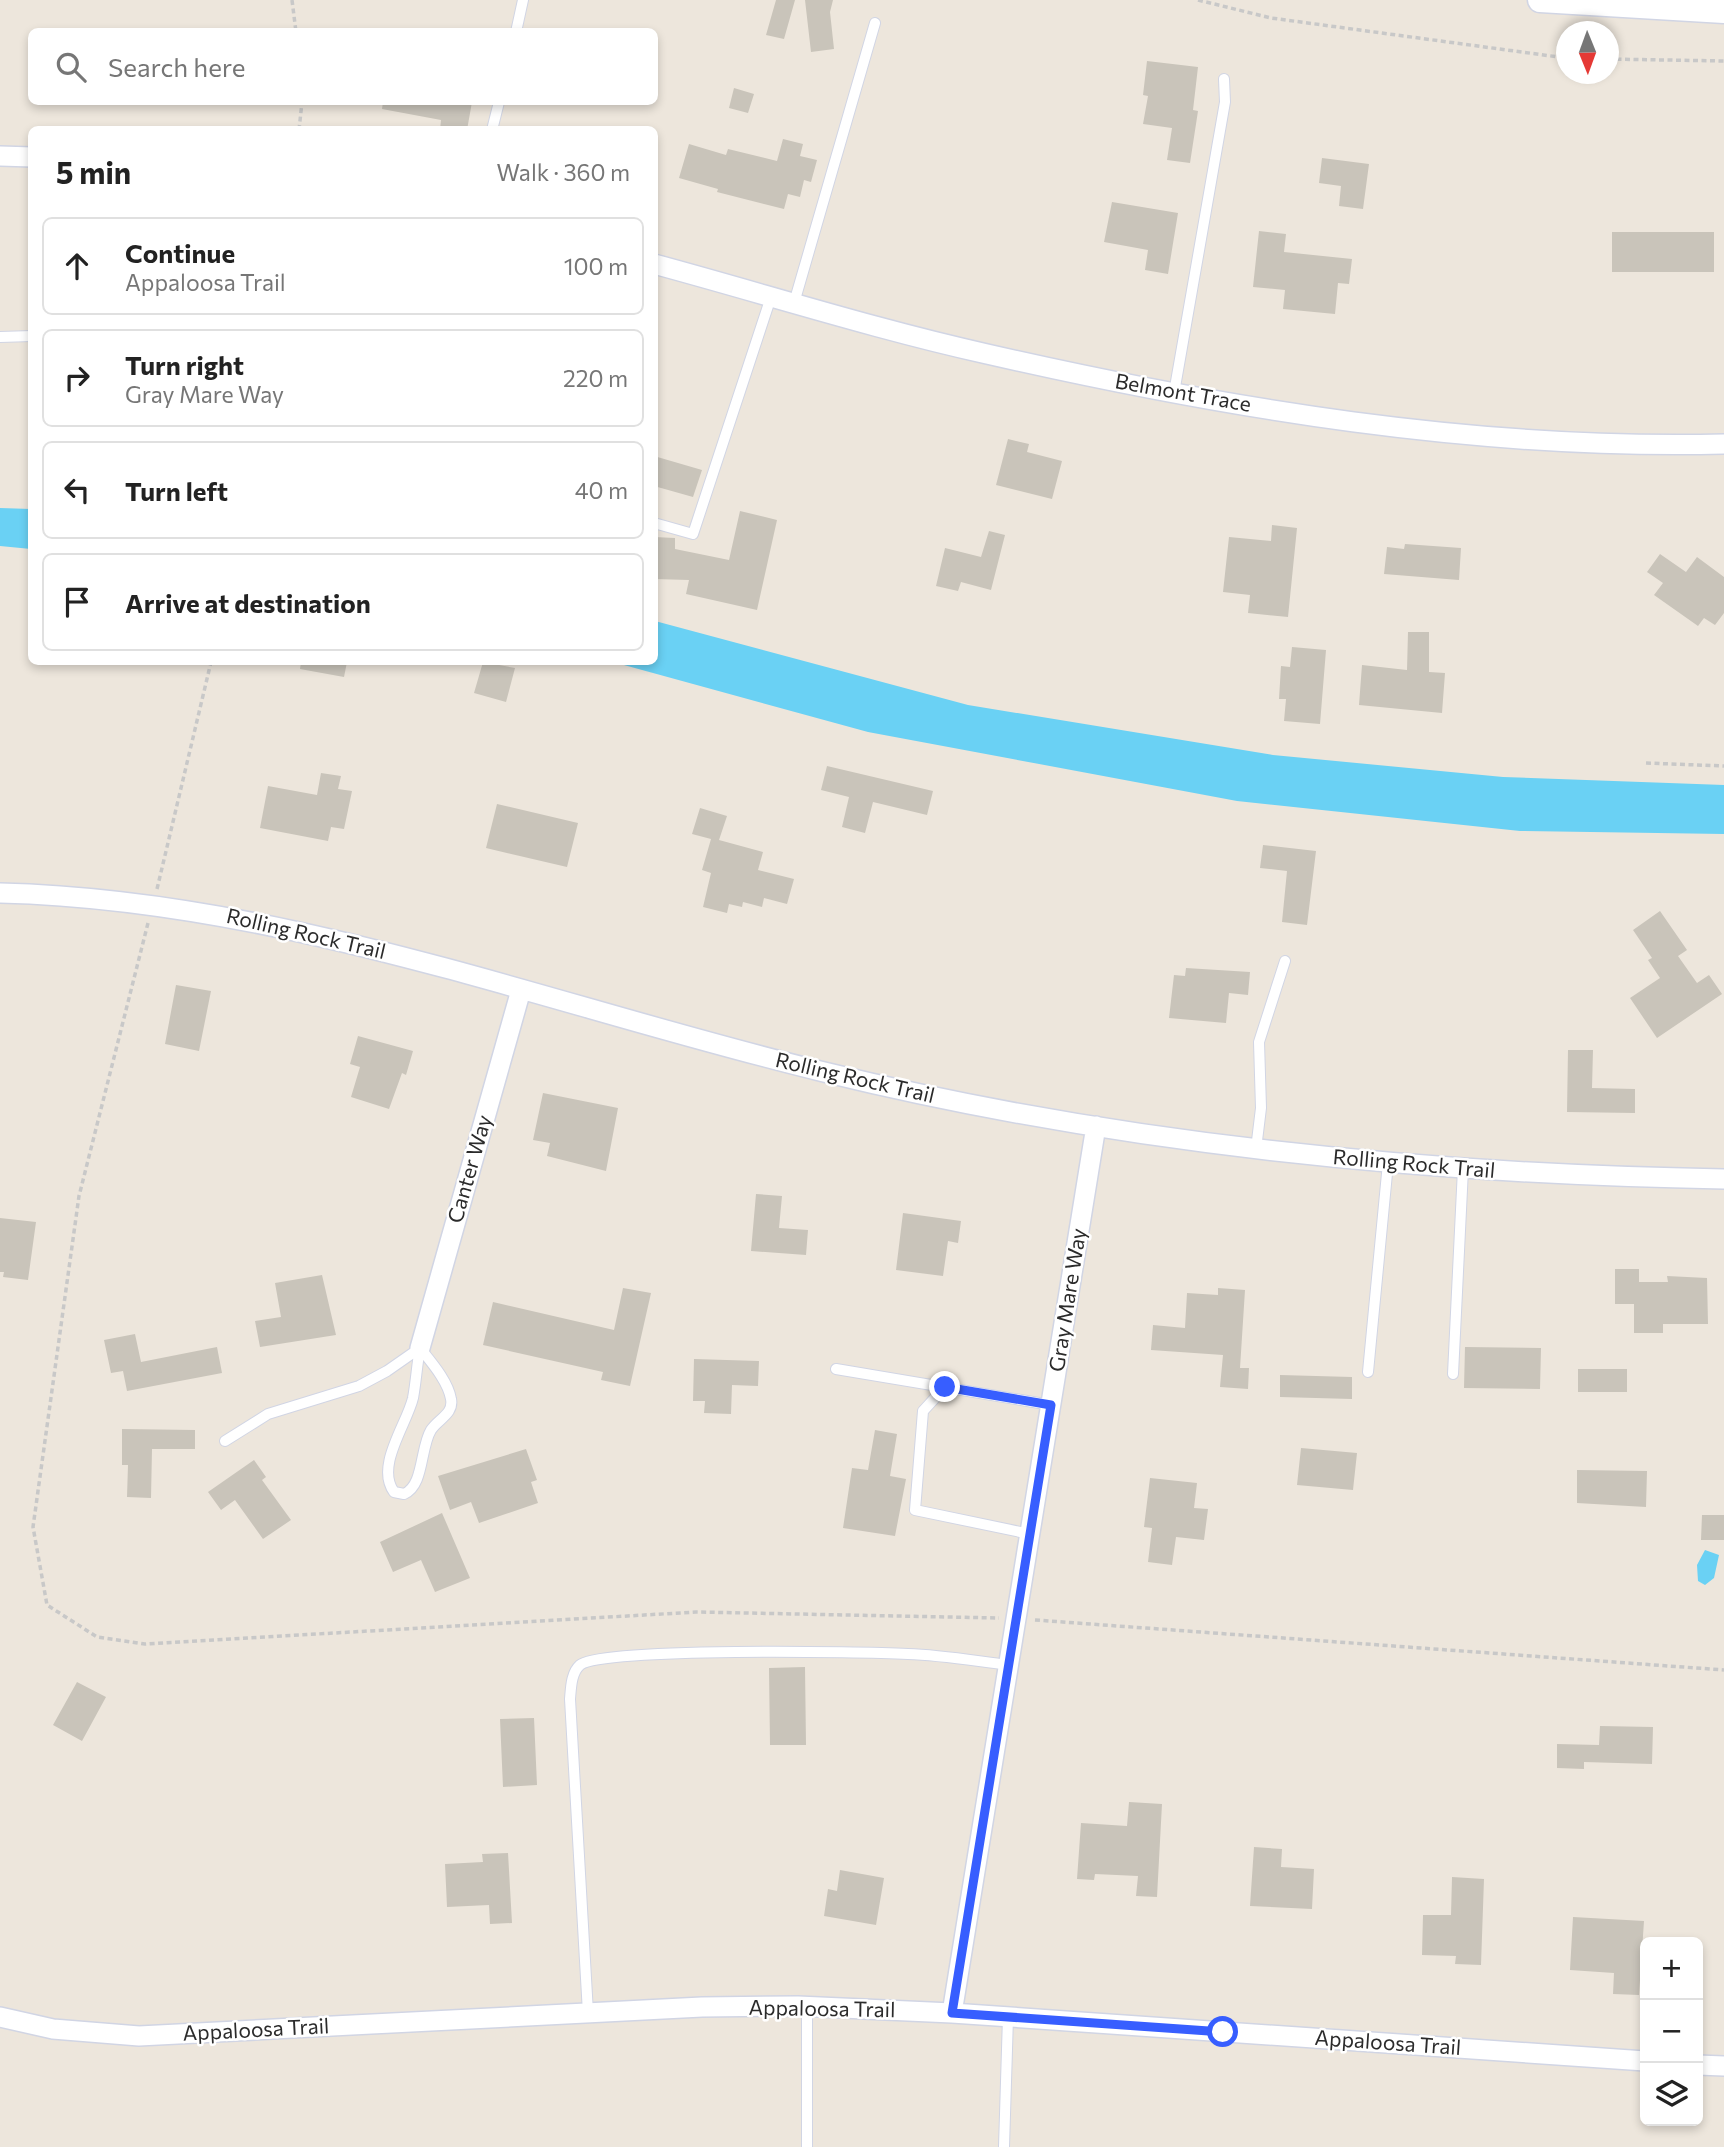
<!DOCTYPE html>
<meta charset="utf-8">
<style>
body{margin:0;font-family:Commissioner,sans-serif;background:#f6f6f6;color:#222}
.controls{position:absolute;right:21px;bottom:21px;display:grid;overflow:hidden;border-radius:10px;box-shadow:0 4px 10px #0003}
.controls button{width:63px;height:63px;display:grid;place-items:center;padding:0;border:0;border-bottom:2px solid #e0e0e0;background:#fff;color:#222;font:35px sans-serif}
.compass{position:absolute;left:1556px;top:21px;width:63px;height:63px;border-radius:50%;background:#fff;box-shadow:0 4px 10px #0003;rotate:179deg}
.stop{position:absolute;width:21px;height:21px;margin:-16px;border:5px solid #375eff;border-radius:50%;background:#fff}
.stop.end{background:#375eff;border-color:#fff;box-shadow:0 2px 7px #0008}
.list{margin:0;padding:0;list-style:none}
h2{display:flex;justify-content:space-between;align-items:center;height:91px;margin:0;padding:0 28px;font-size:30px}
h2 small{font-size:23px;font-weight:400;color:#767676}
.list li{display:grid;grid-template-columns:46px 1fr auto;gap:21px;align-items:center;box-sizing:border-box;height:98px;margin:0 14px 14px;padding:0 14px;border:2px solid #e0e0e0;border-radius:10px}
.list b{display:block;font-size:26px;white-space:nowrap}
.list p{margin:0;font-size:23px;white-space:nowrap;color:#767676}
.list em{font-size:23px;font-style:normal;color:#767676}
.icon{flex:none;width:38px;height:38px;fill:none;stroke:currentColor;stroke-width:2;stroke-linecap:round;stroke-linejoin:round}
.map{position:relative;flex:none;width:1724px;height:2147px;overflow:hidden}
.search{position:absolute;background:#fff;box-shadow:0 4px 10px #0003;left:28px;top:28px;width:630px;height:77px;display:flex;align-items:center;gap:18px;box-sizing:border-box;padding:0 24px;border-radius:10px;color:#767676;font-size:26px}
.panel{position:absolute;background:#fff;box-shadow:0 4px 10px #0003;left:28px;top:126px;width:630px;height:539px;border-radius:10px}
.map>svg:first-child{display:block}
.water{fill:#6ad1f4}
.building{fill:#c9c4ba}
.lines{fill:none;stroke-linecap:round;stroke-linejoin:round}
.service-casing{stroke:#d1d5e4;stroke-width:12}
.minor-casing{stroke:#d1d5e4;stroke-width:22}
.tertiary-casing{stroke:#d1d5e4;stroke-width:27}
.path{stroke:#c8c8c8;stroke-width:3.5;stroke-dasharray:5 3.5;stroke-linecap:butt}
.service{stroke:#fff;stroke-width:10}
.minor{stroke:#fff;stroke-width:19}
.tertiary{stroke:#fff;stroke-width:24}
.route{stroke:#375eff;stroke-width:9}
.labels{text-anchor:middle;stroke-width:5;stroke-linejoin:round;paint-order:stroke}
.street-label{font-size:21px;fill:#2b2b2b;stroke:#fff}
</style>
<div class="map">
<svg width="1724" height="2147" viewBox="0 0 1724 2147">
<rect width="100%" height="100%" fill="#ede6dc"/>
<path class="water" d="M 0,508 L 31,509 L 31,549 L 0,546 Z
M 655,621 L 968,705 L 1273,755 L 1503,777 L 1724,785 L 1724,834 L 1520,831 L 1237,801 L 868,732 L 613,662 L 654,662 Z
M 1705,1550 L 1719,1555 L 1714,1578 L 1705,1585 L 1698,1581 L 1697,1565 Z"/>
<path class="building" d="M 776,0 L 795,0 L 784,39 L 766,35 Z
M 805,0 L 833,0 L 830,12 L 834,49 L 811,52 Z
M 1147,61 L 1198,67 L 1193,110 L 1198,111 L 1190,163 L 1167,160 L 1172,128 L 1143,124 L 1148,96 L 1143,95 Z
M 734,88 L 754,94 L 748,113 L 729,108 Z
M 383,102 L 472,102 L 467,130 L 440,130 L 441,120 L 382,109 Z
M 783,139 L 803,144 L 800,156 L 817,160 L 811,182 L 804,180 L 800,197 L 788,194 L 784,209 L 717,192 L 718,189 L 679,178 L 689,144 L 726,155 L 728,149 L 777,161 Z
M 1322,158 L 1369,164 L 1363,209 L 1339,206 L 1341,186 L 1319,183 Z
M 1112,202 L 1178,213 L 1168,274 L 1145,270 L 1148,250 L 1104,242 Z
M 1259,231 L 1286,234 L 1284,252 L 1352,259 L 1349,284 L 1338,283 L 1335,314 L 1283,309 L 1285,290 L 1253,287 Z
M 1612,232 L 1714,232 L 1714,272 L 1612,272 Z
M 1008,439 L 1029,444 L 1027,452 L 1062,461 L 1052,499 L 996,485 Z
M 654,456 L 702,470 L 693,497 L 654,486 Z
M 740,511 L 777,520 L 757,610 L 686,594 L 689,580 L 654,579 L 654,537 L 675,538 L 675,549 L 729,560 Z
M 1272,525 L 1297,528 L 1288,617 L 1248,613 L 1250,595 L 1223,592 L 1229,537 L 1271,541 Z
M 989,531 L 1005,535 L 991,590 L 961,582 L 958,591 L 936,586 L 945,548 L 981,557 Z
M 1405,544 L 1461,548 L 1459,580 L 1384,574 L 1387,547 L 1404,549 Z
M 1660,554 L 1686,572 L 1697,557 L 1724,577 L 1724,613 L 1715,625 L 1704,618 L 1698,626 L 1654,595 L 1663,583 L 1647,572 Z
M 1408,632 L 1429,632 L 1429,672 L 1445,673 L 1442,713 L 1359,705 L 1362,665 L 1407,670 Z
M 1292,647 L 1326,650 L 1320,724 L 1284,721 L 1286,699 L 1279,699 L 1281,666 L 1290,667 Z
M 301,662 L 347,662 L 344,677 L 300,669 Z
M 483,662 L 515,668 L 506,702 L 474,693 Z
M 827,766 L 933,791 L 927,815 L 873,802 L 865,833 L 842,827 L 849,797 L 821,790 Z
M 321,773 L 341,776 L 338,789 L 352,791 L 344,829 L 331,827 L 328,841 L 260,828 L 268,786 L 317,795 Z
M 497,804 L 578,823 L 567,867 L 486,848 Z
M 700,808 L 727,816 L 719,840 L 763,852 L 758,870 L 794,879 L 787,904 L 764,898 L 762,907 L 743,902 L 742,907 L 729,904 L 727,913 L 703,907 L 711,873 L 702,870 L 711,839 L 692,834 Z
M 1263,845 L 1316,851 L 1307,925 L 1282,922 L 1287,871 L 1260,868 Z
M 1660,911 L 1687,950 L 1678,956 L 1697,983 L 1709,975 L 1722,994 L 1657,1038 L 1630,998 L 1660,978 L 1648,960 L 1652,958 L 1633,930 Z
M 1186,968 L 1250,972 L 1248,995 L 1229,993 L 1226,1023 L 1169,1018 L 1174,975 L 1185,976 Z
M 176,985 L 211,991 L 199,1051 L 165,1044 Z
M 358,1036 L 413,1051 L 406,1075 L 402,1073 L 389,1109 L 351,1097 L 360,1067 L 350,1064 Z
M 1568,1050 L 1593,1050 L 1592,1088 L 1635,1089 L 1635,1113 L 1567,1112 Z
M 543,1093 L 618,1108 L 606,1171 L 547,1156 L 550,1143 L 533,1140 Z
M 756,1194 L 782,1196 L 779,1228 L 808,1230 L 806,1255 L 751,1251 Z
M 903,1213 L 961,1221 L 958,1243 L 948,1241 L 943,1276 L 896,1270 Z
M 0,1218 L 36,1222 L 28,1280 L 3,1277 L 4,1272 L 0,1272 Z
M 1615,1269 L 1639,1269 L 1639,1282 L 1668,1282 L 1667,1276 L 1707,1278 L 1708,1324 L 1663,1324 L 1663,1333 L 1634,1333 L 1634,1304 L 1615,1304 Z
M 322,1275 L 336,1335 L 260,1347 L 255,1321 L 281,1317 L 275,1283 Z
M 623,1288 L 651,1293 L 630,1386 L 601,1380 L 603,1372 L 483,1345 L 493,1302 L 614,1330 Z
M 1218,1288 L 1245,1290 L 1240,1368 L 1249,1368 L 1248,1389 L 1220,1387 L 1223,1355 L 1151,1350 L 1153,1325 L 1185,1328 L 1187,1293 L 1218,1295 Z
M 135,1334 L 141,1362 L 217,1347 L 222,1373 L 127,1391 L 123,1371 L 111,1373 L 104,1340 Z
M 1465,1347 L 1541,1348 L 1540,1389 L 1464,1388 Z
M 694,1359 L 759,1361 L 758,1386 L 732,1385 L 731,1414 L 704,1413 L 705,1401 L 693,1401 Z
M 1578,1369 L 1627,1369 L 1627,1392 L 1578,1392 Z
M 1280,1375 L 1352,1377 L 1352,1399 L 1280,1397 Z
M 122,1429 L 195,1430 L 195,1449 L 152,1449 L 151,1498 L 127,1497 L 128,1465 L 122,1465 Z
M 875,1430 L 897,1434 L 890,1476 L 906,1479 L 895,1536 L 843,1528 L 852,1468 L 868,1470 Z
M 1301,1448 L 1357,1453 L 1353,1490 L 1297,1485 Z
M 526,1449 L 537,1480 L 531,1482 L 538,1503 L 479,1523 L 471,1502 L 450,1510 L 438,1476 Z
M 254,1460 L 266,1477 L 262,1480 L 291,1520 L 263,1539 L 235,1500 L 221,1510 L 208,1492 Z
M 1577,1470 L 1647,1471 L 1646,1507 L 1577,1503 Z
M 1150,1478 L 1197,1483 L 1194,1508 L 1208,1509 L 1204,1540 L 1176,1537 L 1172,1565 L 1148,1562 L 1152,1528 L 1144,1527 Z
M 442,1513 L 470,1578 L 435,1592 L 421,1560 L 393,1572 L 380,1542 Z
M 1702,1515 L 1724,1515 L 1724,1540 L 1701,1540 Z
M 805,1667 L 806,1745 L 770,1745 L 769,1668 Z
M 77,1682 L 106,1697 L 82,1741 L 53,1725 Z
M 534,1718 L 537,1785 L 503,1787 L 500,1719 Z
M 1600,1726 L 1653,1727 L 1652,1764 L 1584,1762 L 1584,1769 L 1557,1768 L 1557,1744 L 1599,1745 Z
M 1129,1802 L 1162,1804 L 1157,1897 L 1136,1896 L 1138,1876 L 1095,1874 L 1094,1880 L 1077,1879 L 1081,1823 L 1127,1826 Z
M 1254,1847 L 1282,1849 L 1281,1867 L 1314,1869 L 1312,1909 L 1250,1906 Z
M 508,1853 L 512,1923 L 490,1924 L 489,1905 L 447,1907 L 445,1864 L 483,1862 L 482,1854 Z
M 840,1870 L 884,1878 L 876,1925 L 824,1916 L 828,1889 L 837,1891 Z
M 1452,1877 L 1484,1879 L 1481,1965 L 1455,1964 L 1456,1956 L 1422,1955 L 1423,1915 L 1451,1915 Z
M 1573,1917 L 1644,1921 L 1639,1995 L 1613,1994 L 1614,1973 L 1570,1970 Z"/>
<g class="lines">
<defs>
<path id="service" d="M 516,32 L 523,0
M 492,130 L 499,102
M 794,303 L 875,23
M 0,337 L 32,336
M 1174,393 L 1225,102 L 1224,79
M 654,523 L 693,534 L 771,297
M 1256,1149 L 1261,1108 L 1259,1042 L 1285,961
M 420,1348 C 431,1362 448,1381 451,1399 C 454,1414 438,1419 431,1430 C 420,1448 424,1486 404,1494 L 394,1492 C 375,1466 407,1424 413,1398 C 416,1382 417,1364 420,1348 Z
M 836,1369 L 1051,1405
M 1368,1372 L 1388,1163
M 1453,1374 L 1463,1169
M 945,1387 L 923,1411 L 915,1510 L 1030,1534
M 225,1441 L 268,1414 L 359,1386 L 387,1371 L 420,1348
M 588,2013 L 570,1699 C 571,1688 571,1673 580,1665 C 600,1647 866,1652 908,1654 C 942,1655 975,1661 1009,1665
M 807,2147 L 807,2007
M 1004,2147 L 1008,2017"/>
<path id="minor" d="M 0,156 L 32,157
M 654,264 C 765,294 875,329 987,354 C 1228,409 1477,450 1724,444
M 0,893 C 285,900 551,1006 824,1072 C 1118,1144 1422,1174 1724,1179
M 420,1348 L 521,990
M 952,2013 L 1096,1126
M 0,2017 L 53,2029 L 139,2036 L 702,2007 L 798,2006 L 952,2013 L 1645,2061
M 1698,2065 L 1724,2066"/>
<path id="tertiary" d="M 1540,0 L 1724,11"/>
</defs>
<use href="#service" class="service-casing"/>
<use href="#minor" class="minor-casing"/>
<use href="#tertiary" class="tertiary-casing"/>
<path class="path" d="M 292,0 L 296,32
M 1198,0 L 1271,18 L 1566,58
M 1608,59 L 1724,61
M 299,130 L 302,102
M 1646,763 L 1724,766
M 157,889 L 211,662
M 148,923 L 79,1196 L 33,1527 L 47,1605 L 97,1637 L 145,1644 L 696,1612 L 999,1618
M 1035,1620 L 1724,1670"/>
<use href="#service" class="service"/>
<use href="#minor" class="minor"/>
<use href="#tertiary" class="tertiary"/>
</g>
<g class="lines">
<path class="route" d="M 945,1387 L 1051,1405 L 952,2013 L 1223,2032"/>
</g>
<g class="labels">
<g class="street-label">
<text transform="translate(1183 393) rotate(10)" y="7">Belmont Trace</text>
<text transform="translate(306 934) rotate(13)" y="7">Rolling Rock Trail</text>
<text transform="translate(855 1078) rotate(13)" y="7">Rolling Rock Trail</text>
<text transform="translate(1414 1164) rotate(5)" y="7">Rolling Rock Trail</text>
<text transform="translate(470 1169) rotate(-74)" y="7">Canter Way</text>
<text transform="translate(1068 1300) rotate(-81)" y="7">Gray Mare Way</text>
<text transform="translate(822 2009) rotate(1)" y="7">Appaloosa Trail</text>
<text transform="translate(256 2030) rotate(-3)" y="7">Appaloosa Trail</text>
<text transform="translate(1388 2043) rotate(4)" y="7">Appaloosa Trail</text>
</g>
</g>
</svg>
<div class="controls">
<button>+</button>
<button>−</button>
<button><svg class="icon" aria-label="layers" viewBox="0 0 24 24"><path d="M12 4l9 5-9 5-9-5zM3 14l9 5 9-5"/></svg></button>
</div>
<svg class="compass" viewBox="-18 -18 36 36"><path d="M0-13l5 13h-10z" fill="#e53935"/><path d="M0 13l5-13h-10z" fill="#767676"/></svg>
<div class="stop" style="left:1223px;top:2032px"></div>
<div class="stop end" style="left:945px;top:1387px"></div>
<div class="search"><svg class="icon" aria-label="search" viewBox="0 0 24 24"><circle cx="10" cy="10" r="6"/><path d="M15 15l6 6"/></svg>Search here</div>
<section class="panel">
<h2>5 min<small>Walk · 360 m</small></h2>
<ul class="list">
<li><svg class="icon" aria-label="ahead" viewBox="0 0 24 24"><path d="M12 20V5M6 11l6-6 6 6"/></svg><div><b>Continue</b><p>Appaloosa Trail</p></div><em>100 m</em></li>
<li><svg class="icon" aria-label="right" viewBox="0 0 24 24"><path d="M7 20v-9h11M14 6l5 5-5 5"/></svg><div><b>Turn right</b><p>Gray Mare Way</p></div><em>220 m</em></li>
<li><svg class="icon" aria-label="left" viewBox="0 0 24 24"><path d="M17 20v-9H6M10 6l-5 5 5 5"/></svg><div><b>Turn left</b></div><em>40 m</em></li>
<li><svg class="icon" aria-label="arrive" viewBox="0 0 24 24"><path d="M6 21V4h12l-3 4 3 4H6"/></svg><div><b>Arrive at destination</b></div></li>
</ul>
</section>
</div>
